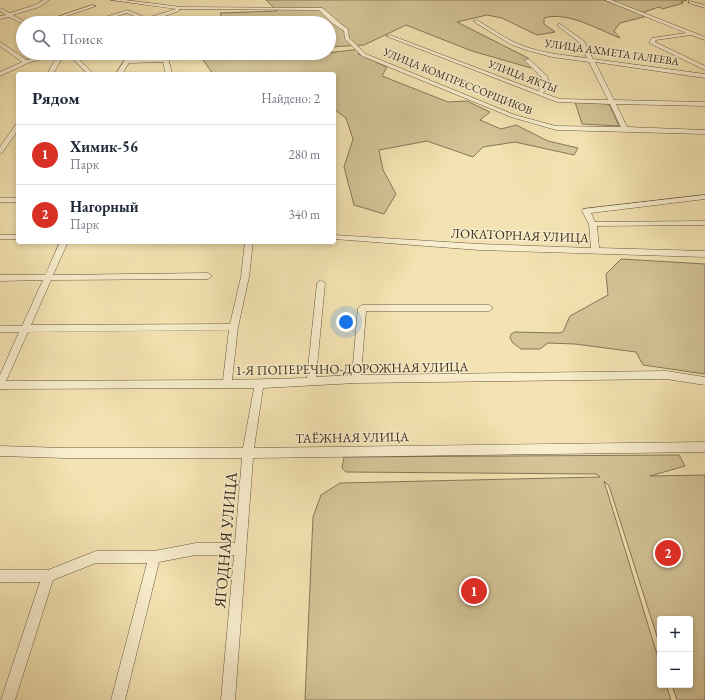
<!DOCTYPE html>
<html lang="ru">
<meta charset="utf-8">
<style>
body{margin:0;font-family:"EB Garamond",serif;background:#f6f6f7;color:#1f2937}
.controls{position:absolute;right:12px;bottom:12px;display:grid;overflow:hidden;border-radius:4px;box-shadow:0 2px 6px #0003}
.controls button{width:36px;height:36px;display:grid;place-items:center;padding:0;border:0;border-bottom:1px solid #e0e1e3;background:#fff;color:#1f2937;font:20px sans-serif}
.you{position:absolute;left:346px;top:322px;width:14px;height:14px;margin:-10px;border:3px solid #fff;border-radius:50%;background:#1a73e8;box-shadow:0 0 0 6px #1a73e833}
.badge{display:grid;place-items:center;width:26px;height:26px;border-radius:50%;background:#d93025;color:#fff;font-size:13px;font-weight:700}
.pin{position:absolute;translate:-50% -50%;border:2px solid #fff;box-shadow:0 1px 4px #0006}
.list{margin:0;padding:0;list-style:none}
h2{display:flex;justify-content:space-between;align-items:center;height:52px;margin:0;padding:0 16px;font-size:17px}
h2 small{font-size:13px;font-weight:400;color:#747a83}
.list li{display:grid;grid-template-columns:26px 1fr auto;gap:12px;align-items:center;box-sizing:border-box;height:60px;padding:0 16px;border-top:1px solid #e0e1e3}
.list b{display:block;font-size:15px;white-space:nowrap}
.list p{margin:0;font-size:13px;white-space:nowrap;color:#747a83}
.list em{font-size:13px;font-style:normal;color:#747a83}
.icon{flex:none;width:22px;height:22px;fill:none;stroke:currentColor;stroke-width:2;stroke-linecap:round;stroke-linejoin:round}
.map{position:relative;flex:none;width:705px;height:700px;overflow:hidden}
.search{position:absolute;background:#fff;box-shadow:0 2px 6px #0003;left:16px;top:16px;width:320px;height:44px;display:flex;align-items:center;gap:10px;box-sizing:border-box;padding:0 14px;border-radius:22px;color:#747a83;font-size:15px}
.panel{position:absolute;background:#fff;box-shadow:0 2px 6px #0003;left:16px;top:72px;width:320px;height:172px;border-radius:4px}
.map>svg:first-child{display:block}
.green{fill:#d4c498;stroke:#867758}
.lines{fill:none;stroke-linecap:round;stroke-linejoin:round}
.minor-casing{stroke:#66583e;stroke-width:1}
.minor{fill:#f8edcd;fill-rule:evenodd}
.labels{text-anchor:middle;stroke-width:3;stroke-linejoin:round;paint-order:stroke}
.far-street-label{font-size:11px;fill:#372a17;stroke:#f8edcd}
.street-label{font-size:13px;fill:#372a17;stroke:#f8edcd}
.near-street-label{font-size:16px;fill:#372a17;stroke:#f8edcd}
</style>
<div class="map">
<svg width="705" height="700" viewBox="0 0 705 700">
<rect width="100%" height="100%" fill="#f4e3b2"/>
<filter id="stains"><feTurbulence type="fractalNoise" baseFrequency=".005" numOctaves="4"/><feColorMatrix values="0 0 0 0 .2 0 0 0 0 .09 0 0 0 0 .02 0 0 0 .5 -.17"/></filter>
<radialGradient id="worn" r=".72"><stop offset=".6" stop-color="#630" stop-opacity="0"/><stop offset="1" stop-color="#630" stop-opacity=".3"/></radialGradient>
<path class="green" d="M 266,0 L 687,0 L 681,2 L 683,3 C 676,6 670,6 663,9 L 659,7 L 641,13 L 644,17 L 620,23 L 614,31 L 620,38 C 597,29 567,11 544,18 L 544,24 L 555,32 L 537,35 L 502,18 L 487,15 L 457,22 L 528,58 L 531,68 L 472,51 L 406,25 L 364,45 L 329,47 L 329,23 L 315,23 L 311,18 L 285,23 L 224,23 L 220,13 L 277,11 Z
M 361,49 L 358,54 L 387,67 L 382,76 L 448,102 L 467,101 L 490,112 L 480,120 L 501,129 L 516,125 L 548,141 L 578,148 L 574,155 L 515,142 L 483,147 L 473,157 L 427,141 L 379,150 L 383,170 L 396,194 L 384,214 L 354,205 L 344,167 L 353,139 L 346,118 L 334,109 L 334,74 L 213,74 L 203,60 L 226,53 L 292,53 L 294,57 Z
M 575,102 L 609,104 L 619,126 L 582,124 Z
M 621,259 L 705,264 L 705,374 L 643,365 L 636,352 L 575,344 L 548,343 L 540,349 L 521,349 L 513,343 L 510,338 L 511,334 L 515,332 L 557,333 L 563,332 L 570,316 L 608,295 L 606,274 Z
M 679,455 L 685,466 L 650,476 L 705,475 L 705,700 L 677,700 L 672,685 L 690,685 L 690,619 L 660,619 L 660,646 L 609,486 L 604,481 L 660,664 L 660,685 L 666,685 L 671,700 L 305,700 L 313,517 L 321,495 L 340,483 L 600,477 L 596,474 L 346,472 L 342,468 L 344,457 Z"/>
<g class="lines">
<defs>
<path id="minor" d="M 44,0 L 49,0 L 39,7 L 13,15 L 25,22 L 25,23 L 23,23 L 23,24 L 9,17 L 0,19 L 0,16 L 6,15 L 0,11 L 0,8 L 10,13 L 35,5 Z
M 111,0 L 125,0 L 181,7 L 322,8 C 331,14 338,23 348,29 L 349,38 L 366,54 L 515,115 L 556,126 L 621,127 L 610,104 L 557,102 L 386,36 L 390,35 L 538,91 L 544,84 L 542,78 L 524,60 L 529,59 L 547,76 L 550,84 L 543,93 L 560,99 L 608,100 L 589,62 L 552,57 L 526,50 L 510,44 L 473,21 L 477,20 C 489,27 501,36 514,42 C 537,53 563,55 587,58 L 580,43 L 558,26 L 558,24 L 560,24 L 584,41 L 593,59 L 705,74 L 705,78 L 595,62 L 614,100 L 705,102 L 705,106 L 616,104 L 627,127 L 705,130 L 705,134 L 556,130 L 511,117 L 362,56 L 345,39 L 344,31 L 332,23 L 319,10 L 179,9 L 179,11 L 145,23 L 141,22 L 143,20 L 127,13 L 94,23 L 87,23 L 127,10 L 147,18 L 176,9 Z
M 605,0 L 611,0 L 705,37 L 705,40 L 691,35 L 656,40 L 655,42 L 705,66 L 705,70 L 649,43 L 652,38 L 686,33 Z
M 689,1 L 705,5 L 705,8 L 689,3 Z
M 92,5 L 96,6 L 46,23 L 39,23 Z
M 0,42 L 27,60 L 50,53 L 61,53 L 61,60 L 53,74 L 47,74 L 55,60 L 55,55 L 28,63 L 0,76 L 0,72 L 22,62 L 0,46 Z
M 67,53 L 73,53 L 94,74 L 88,74 Z
M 129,53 L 135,53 L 131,59 L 163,58 L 161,53 L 167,53 L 172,74 L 166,74 L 163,62 L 129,63 L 122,74 L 116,74 Z
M 18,123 L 18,130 L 2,153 L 0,154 L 0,147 L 16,124 Z
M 705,195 L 705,199 L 591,213 L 595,222 L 705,221 L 705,225 L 597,226 L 599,248 L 705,251 L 705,257 L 479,250 L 334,239 L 334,235 L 479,244 L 591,248 L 589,224 L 582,211 L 583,209 Z
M 0,198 L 18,198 L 18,202 L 0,202 Z
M 0,235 L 18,235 L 18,239 L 0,239 Z
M 60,242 L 68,242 L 53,275 L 208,273 L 212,276 L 208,279 L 51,280 L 31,325 L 230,324 L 241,277 L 245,242 L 253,242 L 249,277 L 238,327 L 232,380 L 307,378 L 317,283 L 321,280 L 325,283 L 316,377 L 352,375 L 358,308 L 362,305 L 489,305 L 493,308 L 489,311 L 366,311 L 361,375 L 666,371 L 705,377 L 705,385 L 666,379 L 356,383 L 263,388 L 254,448 L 705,442 L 705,452 L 253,458 L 235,700 L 221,700 L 234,555 L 196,555 L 159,562 L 125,700 L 111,700 L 147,563 L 96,563 L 53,580 L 15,700 L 1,700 L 40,582 L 0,582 L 0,570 L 48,570 L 96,551 L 154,551 L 196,543 L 235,543 L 242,458 L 65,458 L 0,456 L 0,446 L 65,448 L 243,448 L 254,388 L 0,389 L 0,375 L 19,332 L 0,332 L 0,326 L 22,326 L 43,280 L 0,281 L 0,275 L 45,275 ZM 229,330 L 223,380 L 6,381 L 28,332 Z"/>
</defs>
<use href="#minor" class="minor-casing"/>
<use href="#minor" class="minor"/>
</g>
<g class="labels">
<g class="far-street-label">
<text transform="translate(612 52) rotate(8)" y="4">УЛИЦА АХМЕТА ГАЛЕЕВА</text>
<text transform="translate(523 76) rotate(21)" y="4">УЛИЦА ЯКТЫ</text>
<text transform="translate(458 81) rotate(22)" y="4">УЛИЦА КОМПРЕССОРЩИКОВ</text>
</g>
<g class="street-label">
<text transform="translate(520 235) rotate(2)" y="5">ЛОКАТОРНАЯ УЛИЦА</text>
<text transform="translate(352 368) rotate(-1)" y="5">1-Я ПОПЕРЕЧНО-ДОРОЖНАЯ УЛИЦА</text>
<text transform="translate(352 437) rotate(-1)" y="5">ТАЁЖНАЯ УЛИЦА</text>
</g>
<g class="near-street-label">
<text transform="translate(225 540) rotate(-85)" y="6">ЯГОДНАЯ УЛИЦА</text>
</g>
</g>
<rect width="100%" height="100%" filter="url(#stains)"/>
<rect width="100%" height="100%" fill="url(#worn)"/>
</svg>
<div class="controls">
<button>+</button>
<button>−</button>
</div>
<div class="you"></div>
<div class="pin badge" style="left:474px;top:591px">1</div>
<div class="pin badge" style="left:668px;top:553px">2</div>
<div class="search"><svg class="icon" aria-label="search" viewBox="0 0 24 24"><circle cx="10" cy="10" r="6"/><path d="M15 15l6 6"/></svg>Поиск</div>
<section class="panel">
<h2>Рядом<small>Найдено: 2</small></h2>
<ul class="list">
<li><span class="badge">1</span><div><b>Химик-56</b><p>Парк</p></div><em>280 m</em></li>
<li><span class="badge">2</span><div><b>Нагорный</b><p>Парк</p></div><em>340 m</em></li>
</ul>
</section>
</div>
